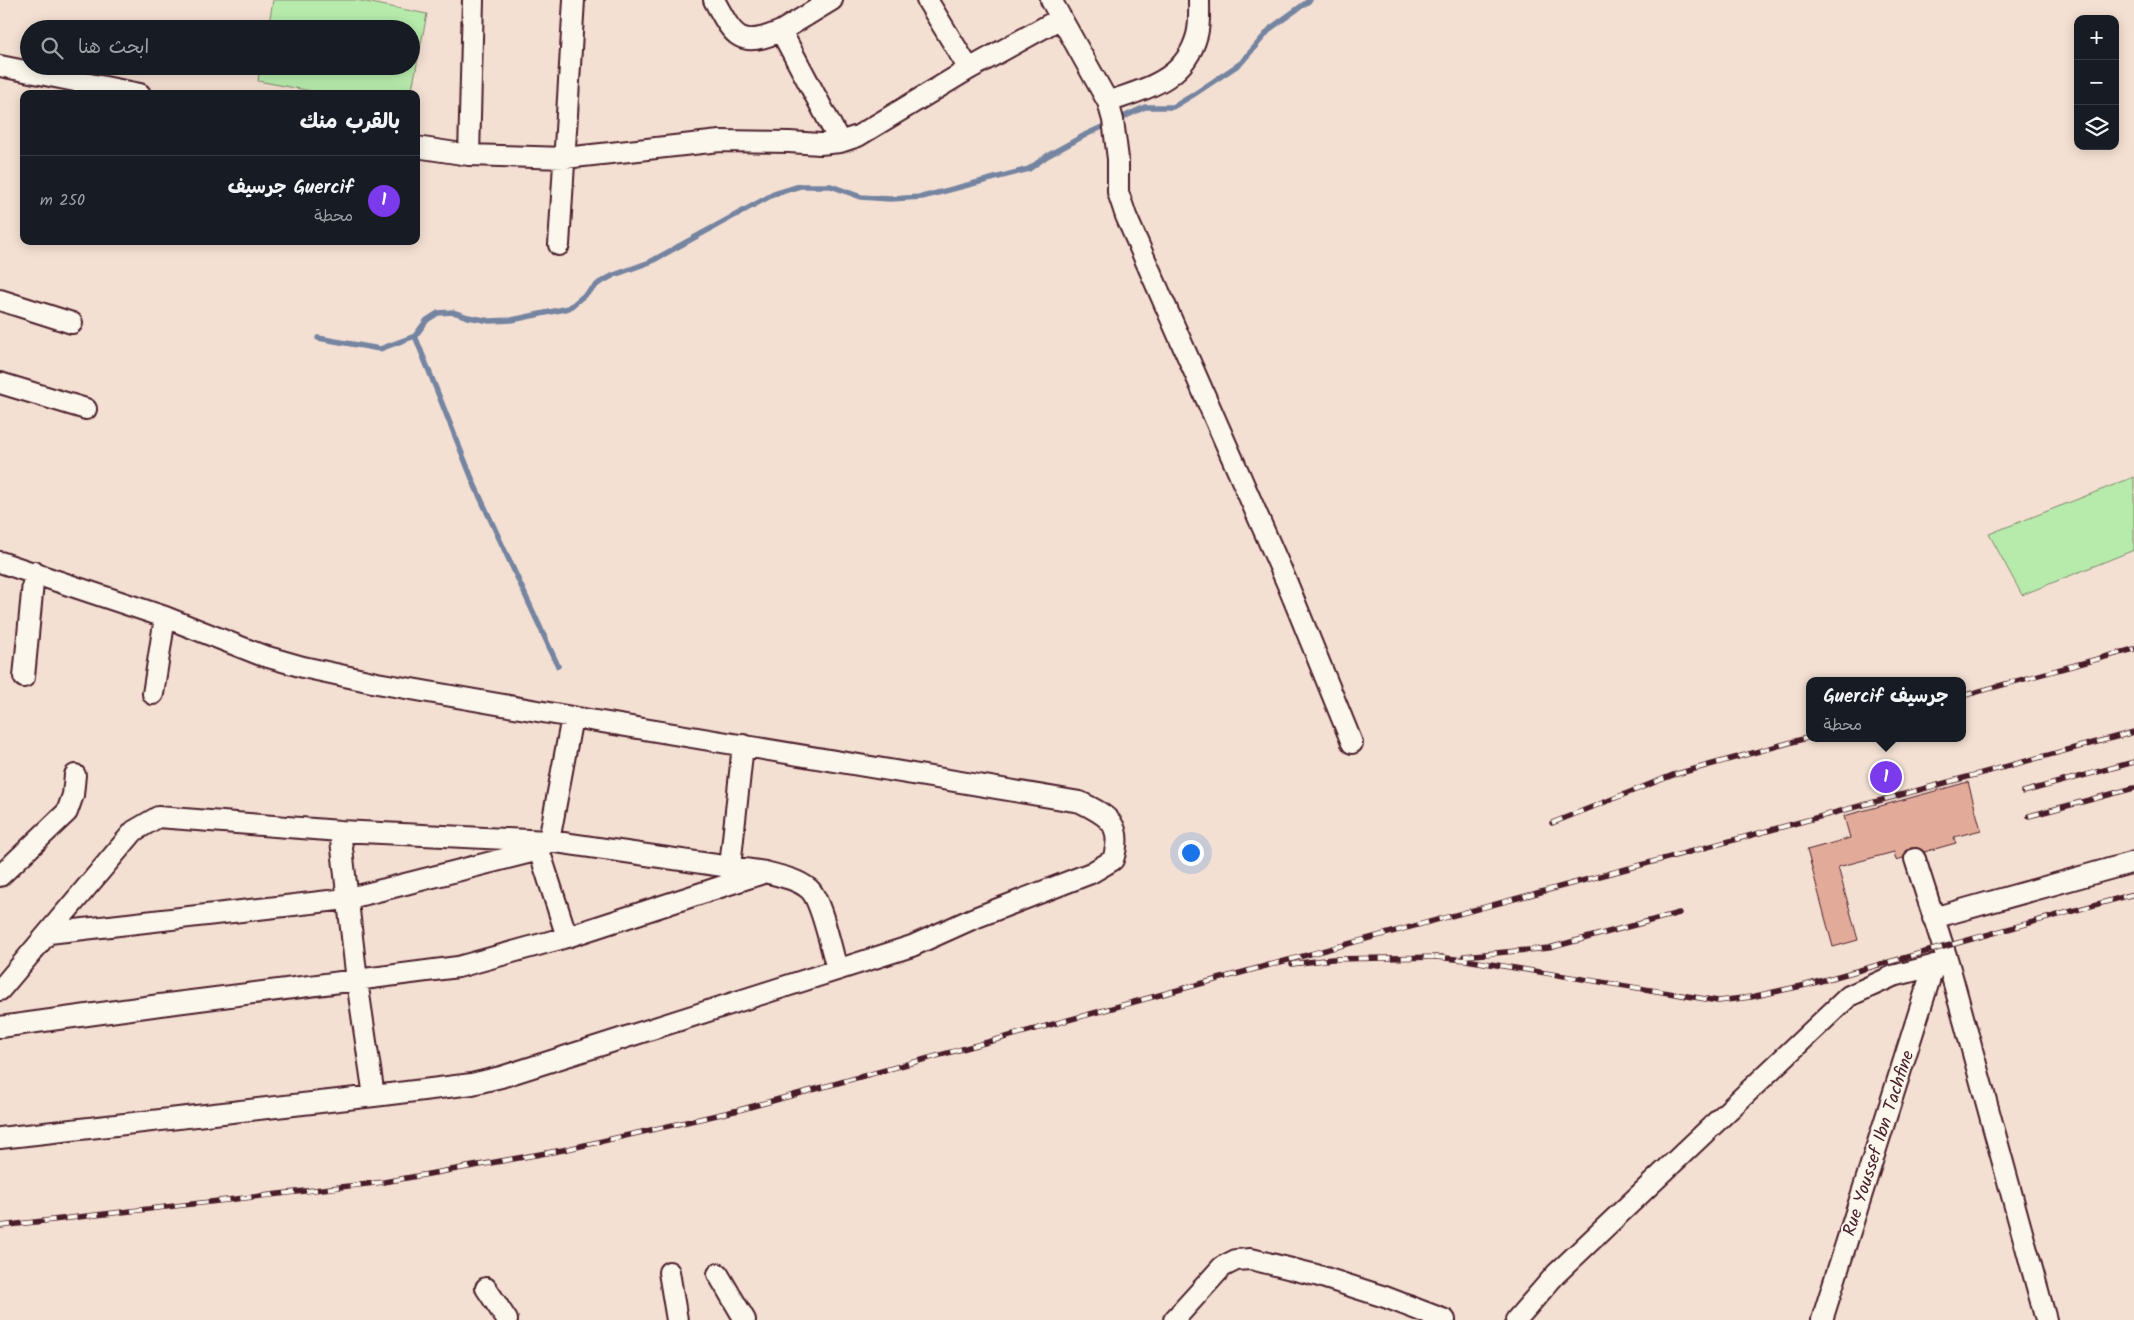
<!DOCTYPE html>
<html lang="ar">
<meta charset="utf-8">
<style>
body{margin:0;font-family:Kalam,"Playpen Sans Arabic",sans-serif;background:#242831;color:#f1f3f6;direction:rtl}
.controls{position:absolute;right:15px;top:15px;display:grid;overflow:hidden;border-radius:10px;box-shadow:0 2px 12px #0003}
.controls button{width:45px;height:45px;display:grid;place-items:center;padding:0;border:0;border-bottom:1px solid #363941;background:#171b24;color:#f1f3f6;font:25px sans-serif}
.you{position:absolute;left:1190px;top:852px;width:18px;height:18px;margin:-12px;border:4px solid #fff;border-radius:50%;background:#1a73e8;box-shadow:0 0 0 8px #1a73e833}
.badge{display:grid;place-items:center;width:32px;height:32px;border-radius:50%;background:#7c3aed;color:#fff;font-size:16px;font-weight:700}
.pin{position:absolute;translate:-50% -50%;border:2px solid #fff;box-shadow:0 1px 5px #0006}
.popup{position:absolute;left:1806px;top:677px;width:160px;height:65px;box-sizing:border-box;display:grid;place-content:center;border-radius:10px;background:#171b24;filter:drop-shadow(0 1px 4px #0005);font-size:16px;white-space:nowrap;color:#9ea1a6}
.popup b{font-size:19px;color:#f1f3f6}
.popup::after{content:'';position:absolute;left:50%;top:100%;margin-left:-10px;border:10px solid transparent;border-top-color:#171b24}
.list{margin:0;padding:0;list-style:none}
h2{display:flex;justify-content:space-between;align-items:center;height:65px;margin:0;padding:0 20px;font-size:21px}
h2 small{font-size:16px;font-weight:400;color:#9ea1a6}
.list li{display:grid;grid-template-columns:32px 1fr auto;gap:15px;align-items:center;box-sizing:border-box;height:90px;padding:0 20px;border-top:1px solid #363941}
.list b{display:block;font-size:19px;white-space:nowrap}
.list p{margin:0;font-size:16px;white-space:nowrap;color:#9ea1a6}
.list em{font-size:16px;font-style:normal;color:#9ea1a6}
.icon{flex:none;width:28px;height:28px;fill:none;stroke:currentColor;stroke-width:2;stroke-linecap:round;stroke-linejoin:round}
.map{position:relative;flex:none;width:2134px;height:1320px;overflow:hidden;direction:ltr}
.search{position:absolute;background:#171b24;box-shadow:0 2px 12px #0003;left:20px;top:20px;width:400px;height:55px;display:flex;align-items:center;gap:12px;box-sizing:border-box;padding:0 18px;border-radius:28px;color:#9ea1a6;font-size:19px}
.panel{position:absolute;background:#171b24;box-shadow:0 2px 12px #0003;left:20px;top:90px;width:400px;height:155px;border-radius:10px;direction:rtl}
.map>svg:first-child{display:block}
.green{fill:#b7ebac;stroke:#80856c}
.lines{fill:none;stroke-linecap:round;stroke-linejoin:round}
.stream{stroke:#7584a1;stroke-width:5.5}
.building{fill:#e2aa99;stroke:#4a1f2b}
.minor-casing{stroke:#4a1f2b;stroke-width:24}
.minor{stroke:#fbf7ec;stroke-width:20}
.rail-casing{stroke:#4a1f2b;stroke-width:5.5}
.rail{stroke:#fbf7ec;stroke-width:4;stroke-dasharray:11;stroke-linecap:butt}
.labels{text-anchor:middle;stroke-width:4;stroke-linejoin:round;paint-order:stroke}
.street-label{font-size:18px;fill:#4a1f2b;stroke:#fbf7ec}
</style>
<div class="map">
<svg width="2134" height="1320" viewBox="0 0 2134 1320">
<rect width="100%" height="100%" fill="#f4e0d3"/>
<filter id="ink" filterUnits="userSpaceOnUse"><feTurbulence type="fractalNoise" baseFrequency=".02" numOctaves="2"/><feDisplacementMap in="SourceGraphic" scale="10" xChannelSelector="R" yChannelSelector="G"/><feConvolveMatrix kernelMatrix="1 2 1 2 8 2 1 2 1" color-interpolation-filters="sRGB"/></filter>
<g filter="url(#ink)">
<path class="green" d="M 273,0 L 356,0 L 427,14 L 411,94 L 327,94 L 258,81 L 260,66 L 411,66 L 411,29 L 268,29 Z
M 2134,477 L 2134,550 L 2022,595 L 1989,534 Z"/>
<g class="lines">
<path class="stream" d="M 415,336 L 475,486 L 558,666
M 318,338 L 380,349 L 415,336 L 427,320 L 438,313 L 453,312 L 468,317 L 490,321 L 512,320 L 569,308 L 599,283 L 614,275 L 650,262 L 774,194 L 800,186 L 831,186 L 861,197 L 890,199 L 922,197 L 1029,169 L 1047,156 L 1087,134 L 1145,107 L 1173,107 L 1193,95 L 1241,63 L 1271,28 L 1310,0"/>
</g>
<path class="building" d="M 1968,782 L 1981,830 L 1954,837 L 1956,843 L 1924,852 L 1918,848 L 1911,848 L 1906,851 L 1903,858 L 1896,860 L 1894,852 L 1838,867 L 1858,940 L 1833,947 L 1807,850 L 1850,838 L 1844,816 Z"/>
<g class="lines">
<defs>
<path id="minor" d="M 714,0 C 734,37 739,49 781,31 L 840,142
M 927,0 L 969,69
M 1051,0 L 1108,102 L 1113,120 L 1118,159 L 1118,192 L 1126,216 L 1287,583 L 1352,743
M 781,31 L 832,0
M 0,66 L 140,94
M 1108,102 C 1147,88 1185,80 1197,35 C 1200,24 1199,11 1199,0
M 416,147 L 469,155 L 565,158 L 720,141 L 789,142 L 820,144 L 840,142 L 858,136 L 969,69 L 1061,18
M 469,155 L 473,0
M 559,245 L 574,0
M 0,300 L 72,323
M 0,383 L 86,409
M 0,562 L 165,617 L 261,655 L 303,667 L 377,683 L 572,717 L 1080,802 C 1109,816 1124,825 1113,860 L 1091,873 L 972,919 L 912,946 L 501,1077 L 472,1084 L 374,1096 L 0,1138
M 24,677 L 34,572
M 153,694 L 165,617
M 340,831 L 357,981 L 374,1096
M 539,850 L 567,937
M 1915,859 L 1948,962 L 2046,1320
M 730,867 L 743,745
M 0,876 L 67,812 L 73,795 L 75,775
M 1933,918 L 2134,862
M 49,933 L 346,899 L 539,850 L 549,841 L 572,717
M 0,990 L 134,831 L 158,817 L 340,831 L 549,841 L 765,872 C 780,876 797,879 809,889 C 821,899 832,952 837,969
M 0,1027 L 160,1005 L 458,967 L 567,937 L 760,874
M 669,1272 L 677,1320
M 718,1274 L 745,1320
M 486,1288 L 507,1320
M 1174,1320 L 1222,1267 L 1236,1260 L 1251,1259 L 1316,1275 L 1385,1297 L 1445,1320
M 1516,1320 L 1556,1274 L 1849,996 L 1893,976 L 1948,962
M 1822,1320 L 1934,965"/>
</defs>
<use href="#minor" class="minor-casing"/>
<use href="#minor" class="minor"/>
<defs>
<path id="rail" d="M 1962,696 L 2134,649
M 2023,792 L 2134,762
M 2029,816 L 2134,788
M 1552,823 L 1673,775 L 1810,737
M 1464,956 L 1549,948 L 1679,913
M 1435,957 L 1466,960 L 1718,1001 L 1751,997 L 1806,985 L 2134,894
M 1292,964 L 1332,959 L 1442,957
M 0,1226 L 384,1182 L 563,1150 L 739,1110 L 1251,970 L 2134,732"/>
</defs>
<use href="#rail" class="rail-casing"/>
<use href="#rail" class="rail"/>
</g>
</g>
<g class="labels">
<g class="street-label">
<text transform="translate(1878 1143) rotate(-72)" y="6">Rue Youssef Ibn Tachfine</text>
</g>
</g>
</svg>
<div class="controls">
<button>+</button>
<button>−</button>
<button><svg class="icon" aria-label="layers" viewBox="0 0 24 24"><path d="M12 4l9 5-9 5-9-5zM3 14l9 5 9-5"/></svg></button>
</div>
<div class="you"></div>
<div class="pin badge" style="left:1886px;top:777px">1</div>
<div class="popup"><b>Guercif جرسيف</b>محطة</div>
<div class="search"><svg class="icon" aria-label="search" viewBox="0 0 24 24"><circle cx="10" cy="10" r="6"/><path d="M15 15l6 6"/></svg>ابحث هنا</div>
<section class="panel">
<h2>بالقرب منك<small></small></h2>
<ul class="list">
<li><span class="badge">1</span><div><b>Guercif جرسيف</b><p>محطة</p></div><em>250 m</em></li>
</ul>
</section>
</div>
